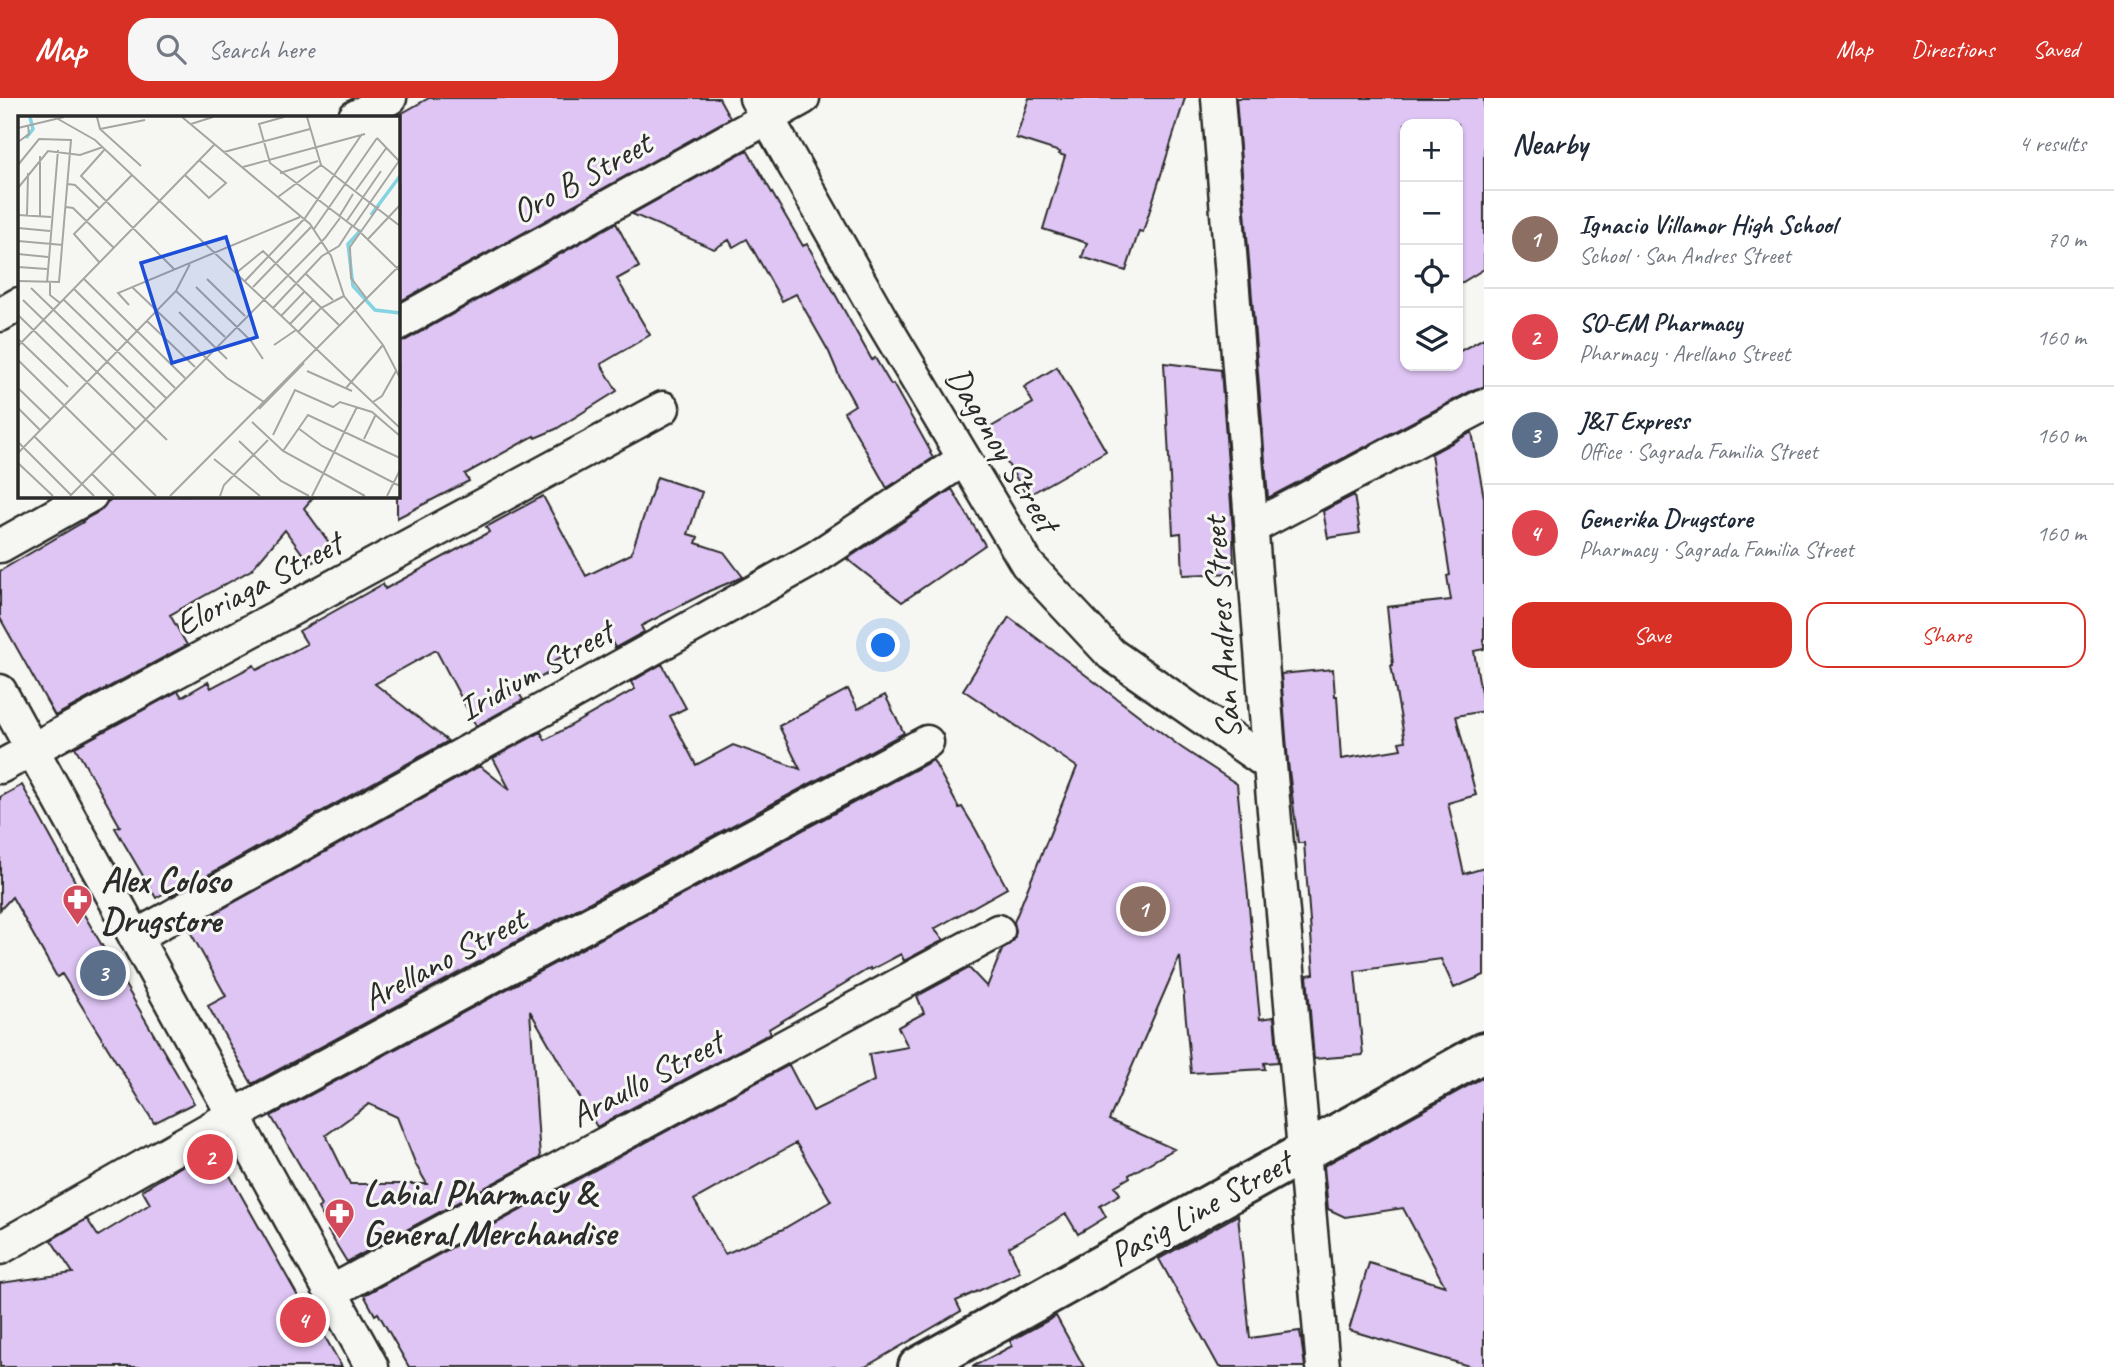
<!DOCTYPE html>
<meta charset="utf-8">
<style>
body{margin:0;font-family:Caveat,sans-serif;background:#f6f6f7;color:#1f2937}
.controls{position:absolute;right:21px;top:21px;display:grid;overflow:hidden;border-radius:14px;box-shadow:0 2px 5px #0004}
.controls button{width:63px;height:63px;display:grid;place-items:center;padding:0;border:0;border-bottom:2px solid #e0e1e3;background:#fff;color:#1f2937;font:35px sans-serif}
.you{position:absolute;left:884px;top:548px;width:24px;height:24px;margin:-18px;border:5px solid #fff;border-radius:50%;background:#1a73e8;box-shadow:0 0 0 10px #1a73e833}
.badge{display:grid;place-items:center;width:46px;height:46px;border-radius:50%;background:#d93025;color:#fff;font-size:23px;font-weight:700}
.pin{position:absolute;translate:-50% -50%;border:4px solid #fff;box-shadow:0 2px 7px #0006}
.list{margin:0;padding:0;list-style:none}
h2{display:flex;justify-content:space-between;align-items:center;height:91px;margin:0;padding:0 28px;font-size:30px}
h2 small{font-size:23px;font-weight:400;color:#747a83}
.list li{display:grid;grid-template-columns:46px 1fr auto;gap:21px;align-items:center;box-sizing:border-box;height:98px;padding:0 28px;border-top:2px solid #e0e1e3}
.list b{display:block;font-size:26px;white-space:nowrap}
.list p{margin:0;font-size:23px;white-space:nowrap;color:#747a83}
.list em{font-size:23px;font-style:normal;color:#747a83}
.actions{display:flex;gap:14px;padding:21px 28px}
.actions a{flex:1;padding:16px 0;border:2px solid #d93025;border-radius:21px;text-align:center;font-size:24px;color:#d93025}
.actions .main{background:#d93025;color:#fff}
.icon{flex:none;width:38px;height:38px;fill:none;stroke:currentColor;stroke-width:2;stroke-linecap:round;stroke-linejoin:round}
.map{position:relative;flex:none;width:1484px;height:1269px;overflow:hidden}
header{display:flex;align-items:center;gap:42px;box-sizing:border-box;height:98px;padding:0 35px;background:#d93025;color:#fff}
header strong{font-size:33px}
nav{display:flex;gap:38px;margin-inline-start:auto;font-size:24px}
.search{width:490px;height:63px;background:#f6f6f7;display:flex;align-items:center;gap:18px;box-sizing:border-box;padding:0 24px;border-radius:21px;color:#747a83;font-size:26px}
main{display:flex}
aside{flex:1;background:#fff}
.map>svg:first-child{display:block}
.building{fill:#dec5f4;stroke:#2b2b2b;stroke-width:2;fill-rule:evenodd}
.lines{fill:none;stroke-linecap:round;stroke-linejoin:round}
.minor-casing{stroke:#2b2b2b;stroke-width:37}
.secondary-casing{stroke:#2b2b2b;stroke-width:44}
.minor{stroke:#f6f6f2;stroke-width:32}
.secondary{stroke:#f6f6f2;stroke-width:38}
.labels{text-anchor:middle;stroke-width:6;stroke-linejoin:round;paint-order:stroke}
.street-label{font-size:35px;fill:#2b2b2b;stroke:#f6f6f2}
.poi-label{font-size:35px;font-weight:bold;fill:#2b2b2b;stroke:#f6f6f2;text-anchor:start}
.inset-river{fill:none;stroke:#84d3e0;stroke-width:3.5}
.inset-road{fill:none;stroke:#a5a5a2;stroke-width:2}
.view{fill:#1d4ed8;fill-opacity:0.15;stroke:#1d4ed8;stroke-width:3.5}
.inset-edge{fill:none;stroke:#2b2b2b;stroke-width:3.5}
</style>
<header>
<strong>Map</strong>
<div class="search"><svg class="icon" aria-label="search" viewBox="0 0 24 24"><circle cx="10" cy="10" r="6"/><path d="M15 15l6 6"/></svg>Search here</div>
<nav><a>Map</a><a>Directions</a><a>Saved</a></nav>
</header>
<main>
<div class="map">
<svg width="1484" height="1269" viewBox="0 0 1484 1269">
<rect width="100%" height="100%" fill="#f6f6f2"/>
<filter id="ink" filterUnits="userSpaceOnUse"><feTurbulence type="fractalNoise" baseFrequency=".0143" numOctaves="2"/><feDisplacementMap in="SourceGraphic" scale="14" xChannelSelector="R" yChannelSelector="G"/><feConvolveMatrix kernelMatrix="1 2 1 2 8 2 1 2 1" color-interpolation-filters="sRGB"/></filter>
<g filter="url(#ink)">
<path class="building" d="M 429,0 L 719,0 L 730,20 L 397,205 L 397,18 Z
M 1029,0 L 1185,0 L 1143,134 L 1139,133 L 1126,173 L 1082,159 L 1087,145 L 1043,131 L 1065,58 L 1059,56 L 1060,54 L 1016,40 Z
M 1236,0 L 1484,0 L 1484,171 L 1458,187 L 1458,26 L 1405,26 L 1405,268 L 1458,268 L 1458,254 L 1484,240 L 1484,289 L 1475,291 L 1268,400 Z
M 747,52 L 803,148 L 807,146 L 872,262 L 875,260 L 891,287 L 893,286 L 931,354 L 930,355 L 933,360 L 887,390 L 844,314 L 855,307 L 840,280 L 829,254 L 796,196 L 782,203 L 747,141 L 733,149 L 729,142 L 714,151 L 632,116 Z
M 616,125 L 639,169 L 617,181 L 650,237 L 601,266 L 617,293 L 556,331 L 535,340 L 534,338 L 465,376 L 469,383 L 397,420 L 397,244 L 406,242 Z
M 1164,265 L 1221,272 L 1233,433 L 1234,475 L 1183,477 L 1181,435 L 1173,436 Z
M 1057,269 L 1106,353 L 1027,398 L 1003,358 L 1000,360 L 984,333 L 1033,305 L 1024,289 Z
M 1472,334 L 1484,400 L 1484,551 L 1474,553 L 1484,613 L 1456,618 L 1476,697 L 1448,705 L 1464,776 L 1484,770 L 1484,877 L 1454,890 L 1441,861 L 1355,873 L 1363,957 L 1314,961 L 1307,877 L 1314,876 L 1304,745 L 1298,745 L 1288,664 L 1281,576 L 1333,571 L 1335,598 L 1337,598 L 1341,661 L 1401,651 L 1399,644 L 1405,643 L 1391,567 L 1393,567 L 1387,509 L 1451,502 L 1447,478 L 1450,477 L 1431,356 Z
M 657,379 L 702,394 L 688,436 L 698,439 L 696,445 L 724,454 L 743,479 L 709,493 L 641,528 L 644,534 L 615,550 L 607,534 L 554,563 L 558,570 L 517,592 L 523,602 L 476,628 L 436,552 L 375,586 L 448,643 L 170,798 L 168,793 L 156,800 L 115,730 L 120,728 L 75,649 L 178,593 L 182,599 L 208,584 L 211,590 L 254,567 L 257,572 L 307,546 L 299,533 L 383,486 L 385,491 L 489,434 L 486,429 L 543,398 L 586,478 L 631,456 Z
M 952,391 L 985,447 L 902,504 L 847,461 Z
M 120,397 L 315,397 L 304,410 L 333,450 L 310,466 L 285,432 L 251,472 L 170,517 L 187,547 L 55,618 L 0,520 L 0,473 L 83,424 L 82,423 L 100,413 L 107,404 Z
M 1354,397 L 1360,435 L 1328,440 L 1323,413 Z
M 1009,519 L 1182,650 L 1237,686 L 1260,921 L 1274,919 L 1278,964 L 1264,965 L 1265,971 L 1191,975 L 1180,858 L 1109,1022 L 1174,1051 L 1129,1077 L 1130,1079 L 1115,1088 L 1120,1096 L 1100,1108 L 1106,1119 L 1078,1136 L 1066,1116 L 1009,1149 L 1020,1174 L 956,1203 L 961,1213 L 865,1269 L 409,1269 L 378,1215 L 375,1217 L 364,1197 L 789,967 L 813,1013 L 874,983 L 869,956 L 908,949 L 898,929 L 924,915 L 917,898 L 969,870 L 987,889 L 1002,852 L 1014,842 L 1016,833 L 1014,824 L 1077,669 L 963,592 ZM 796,1045 L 831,1103 L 783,1131 L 725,1156 L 694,1102 Z
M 662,566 L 686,610 L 670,618 L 696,667 L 733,647 L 800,671 L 779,628 L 848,591 L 858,611 L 885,597 L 904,635 L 252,986 L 208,908 L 226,898 L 188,830 L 480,668 L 510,692 L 493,660 L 541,634 L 545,642 L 635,591 L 631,584 Z
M 933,662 L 959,710 L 962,709 L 975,730 L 1007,790 L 934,831 L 944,842 L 904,863 L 901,856 L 871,872 L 870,870 L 769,931 L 771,935 L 597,1029 L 530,913 L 540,1060 L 347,1164 L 328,1133 L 330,1132 L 318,1110 L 321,1108 L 305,1076 L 271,1018 ZM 369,1006 L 397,1019 L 416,1067 L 427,1086 L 350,1086 L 326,1037 Z
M 22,687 L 77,787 L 69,791 L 194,1005 L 154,1025 L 62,876 L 57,879 L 12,799 L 0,812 L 0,699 Z
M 1484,979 L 1484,1269 L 1472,1269 L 1349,1232 L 1369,1165 L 1445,1188 L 1403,1110 L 1345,1119 L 1328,1111 L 1324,1068 Z
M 214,1049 L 313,1225 L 316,1223 L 342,1269 L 0,1269 L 0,1185 L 73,1175 L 51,1142 L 87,1121 L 98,1138 L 150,1106 L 142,1092 Z
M 1238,1117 L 1250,1240 L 1300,1233 L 1305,1269 L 1219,1269 L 1159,1161 Z
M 1056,1218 L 1084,1269 L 972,1269 L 1012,1248 L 1010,1243 Z"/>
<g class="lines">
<defs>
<path id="minor" d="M 756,0 L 881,221 L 1027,466 L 1111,556 L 1270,667
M 1218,0 L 1270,667 L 1323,1269
M 355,19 L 390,0
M 0,217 L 19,206
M 397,226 L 803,0
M 1251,430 L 1484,307
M 0,448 L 91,397
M 0,593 L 372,1269
M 0,669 L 663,310
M 135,839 L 815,460 L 964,361
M 0,1150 L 234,1017 L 927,644
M 331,1194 L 998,833"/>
<path id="secondary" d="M 918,1269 L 1484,954"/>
</defs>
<use href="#minor" class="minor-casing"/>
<use href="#secondary" class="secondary-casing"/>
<use href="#minor" class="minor"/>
<use href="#secondary" class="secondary"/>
</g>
</g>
<defs>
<symbol id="pharmacy-pin" viewBox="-11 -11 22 30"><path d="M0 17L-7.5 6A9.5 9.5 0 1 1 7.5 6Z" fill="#d1495b" stroke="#f6f6f2"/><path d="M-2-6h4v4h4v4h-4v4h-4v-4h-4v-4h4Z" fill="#fff"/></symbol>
</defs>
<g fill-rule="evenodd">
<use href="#pharmacy-pin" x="60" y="784" width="35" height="47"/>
<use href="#pharmacy-pin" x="322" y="1098" width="35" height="47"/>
</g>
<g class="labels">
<g class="street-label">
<text transform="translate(581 79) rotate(-29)" y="12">Oro B Street</text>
<text transform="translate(1003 351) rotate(59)" y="12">Dagonoy Street</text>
<text transform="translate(258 485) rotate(-28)" y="12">Eloriaga Street</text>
<text transform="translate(1221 530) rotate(-94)" y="12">San Andres Street</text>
<text transform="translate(535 572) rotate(-29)" y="12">Iridium Street</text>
<text transform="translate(444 860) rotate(-28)" y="12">Arellano Street</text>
<text transform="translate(646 980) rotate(-28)" y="12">Araullo Street</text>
<text transform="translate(1200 1110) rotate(-29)" y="12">Pasig Line Street</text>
</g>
<g class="poi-label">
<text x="101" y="794">Alex Coloso<tspan x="101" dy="40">Drugstore</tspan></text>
<text x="363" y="1107">Labial Pharmacy &amp;<tspan x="363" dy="40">General Merchandise</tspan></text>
</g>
</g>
<g transform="translate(18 18)">
<rect width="382" height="382" fill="#f6f6f2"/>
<path class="inset-river" d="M 8,22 L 15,13 L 12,1M 353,99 L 382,60M 343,114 L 330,128 L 335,170 L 357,194 L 382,197"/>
<path class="inset-road" d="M 79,1 L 82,13 L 123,50M 164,1 L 292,108 L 313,140 L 326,180 L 365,229 L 382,262M 266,1 L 241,8 L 252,47 L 340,114 L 382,155M 289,1 L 303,49 L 382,110M 40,3 L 77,24 L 382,312M 173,8 L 195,1M 0,12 L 46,1M 82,13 L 127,4M 359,22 L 382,46M 0,26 L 11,18 L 10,10M 87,33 L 63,60 L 156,153M 206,36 L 292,13M 0,49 L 21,23 L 53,24 L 41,166 L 0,165M 225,51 L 347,18M 262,57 L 300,45M 167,59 L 191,82 L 208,67 L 181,44M 50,68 L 57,69 L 81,92M 0,72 L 30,35 L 62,39 L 85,31M 338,74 L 369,31M 260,81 L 303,49M 48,91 L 55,92 L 96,132M 0,99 L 33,101M 9,100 L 10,57M 22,101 L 22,40M 321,101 L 335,78M 328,106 L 363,55M 335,111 L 381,45M 0,112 L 32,115M 296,113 L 359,22M 350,123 L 382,89M 0,125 L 45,129M 0,138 L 30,141M 81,146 L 56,118 L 114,59M 0,151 L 29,153M 218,157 L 245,135 L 321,209M 288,158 L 315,184M 66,163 L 167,262M 189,163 L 227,200M 227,165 L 287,102 L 344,18M 29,167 L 40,34M 32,167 L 32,179 L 42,187M 114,171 L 209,262 L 246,286M 178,171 L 233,225 L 245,243M 235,171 L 294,110M 13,172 L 137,292M 56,173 L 157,272M 158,175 L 207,221M 349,183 L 333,162 L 332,131 L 361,90M 5,184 L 149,324M 46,184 L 148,282M 111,189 L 100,177 L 282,101M 255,192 L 304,140 L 321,130 L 334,110M 337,194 L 382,149M 161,196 L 209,243M 0,199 L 117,313M 263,200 L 286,176M 129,205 L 177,251M 272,208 L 295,184M 280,216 L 303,192 L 326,180M 0,223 L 50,271M 256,229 L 278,214M 0,230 L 196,29M 0,244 L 138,380M 289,255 L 334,275M 0,272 L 33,304M 328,272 L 365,229M 355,286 L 364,280 L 378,255M 0,292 L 22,314M 241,293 L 286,247M 234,306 L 265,335 L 347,380M 280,312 L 304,330 L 382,370M 255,319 L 277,274 L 315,291 L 322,286 L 354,296 L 382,320M 16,320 L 76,380M 346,323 L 358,298M 221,325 L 263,365 L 291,380M 0,326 L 53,379M 265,335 L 290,299 L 382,342M 0,337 L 158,175 L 172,148M 196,343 L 242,380M 0,347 L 35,380M 74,358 L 96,380M 52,380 L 307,122 L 322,102M 152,380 L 337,194M 202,380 L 206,369 L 250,324M 294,380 L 339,291M 369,380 L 382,354"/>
<path class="view" d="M 208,121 L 239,221 L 154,247 L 123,147 Z"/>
<rect width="382" height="382" class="inset-edge"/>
</g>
</svg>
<div class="controls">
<button>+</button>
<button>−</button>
<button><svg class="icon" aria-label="locate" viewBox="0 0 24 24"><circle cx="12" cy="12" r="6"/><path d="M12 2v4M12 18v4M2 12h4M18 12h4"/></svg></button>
<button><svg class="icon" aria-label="layers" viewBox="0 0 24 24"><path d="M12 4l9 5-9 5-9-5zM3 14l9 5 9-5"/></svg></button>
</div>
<div class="you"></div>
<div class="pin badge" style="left:1143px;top:811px;background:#8d6e63">1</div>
<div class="pin badge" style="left:210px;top:1059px;background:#e0444e">2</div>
<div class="pin badge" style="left:103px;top:875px;background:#5c6f8a">3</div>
<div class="pin badge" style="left:303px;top:1222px;background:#e0444e">4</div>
</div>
<aside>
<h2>Nearby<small>4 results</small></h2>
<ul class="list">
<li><span class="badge" style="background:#8d6e63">1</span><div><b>Ignacio Villamor High School</b><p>School · San Andres Street</p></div><em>70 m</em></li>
<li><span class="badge" style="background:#e0444e">2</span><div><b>SO-EM Pharmacy</b><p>Pharmacy · Arellano Street</p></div><em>160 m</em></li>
<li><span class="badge" style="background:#5c6f8a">3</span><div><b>J&amp;T Express</b><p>Office · Sagrada Familia Street</p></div><em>160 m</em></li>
<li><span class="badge" style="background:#e0444e">4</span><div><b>Generika Drugstore</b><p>Pharmacy · Sagrada Familia Street</p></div><em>160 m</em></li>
</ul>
<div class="actions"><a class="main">Save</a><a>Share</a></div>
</aside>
</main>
